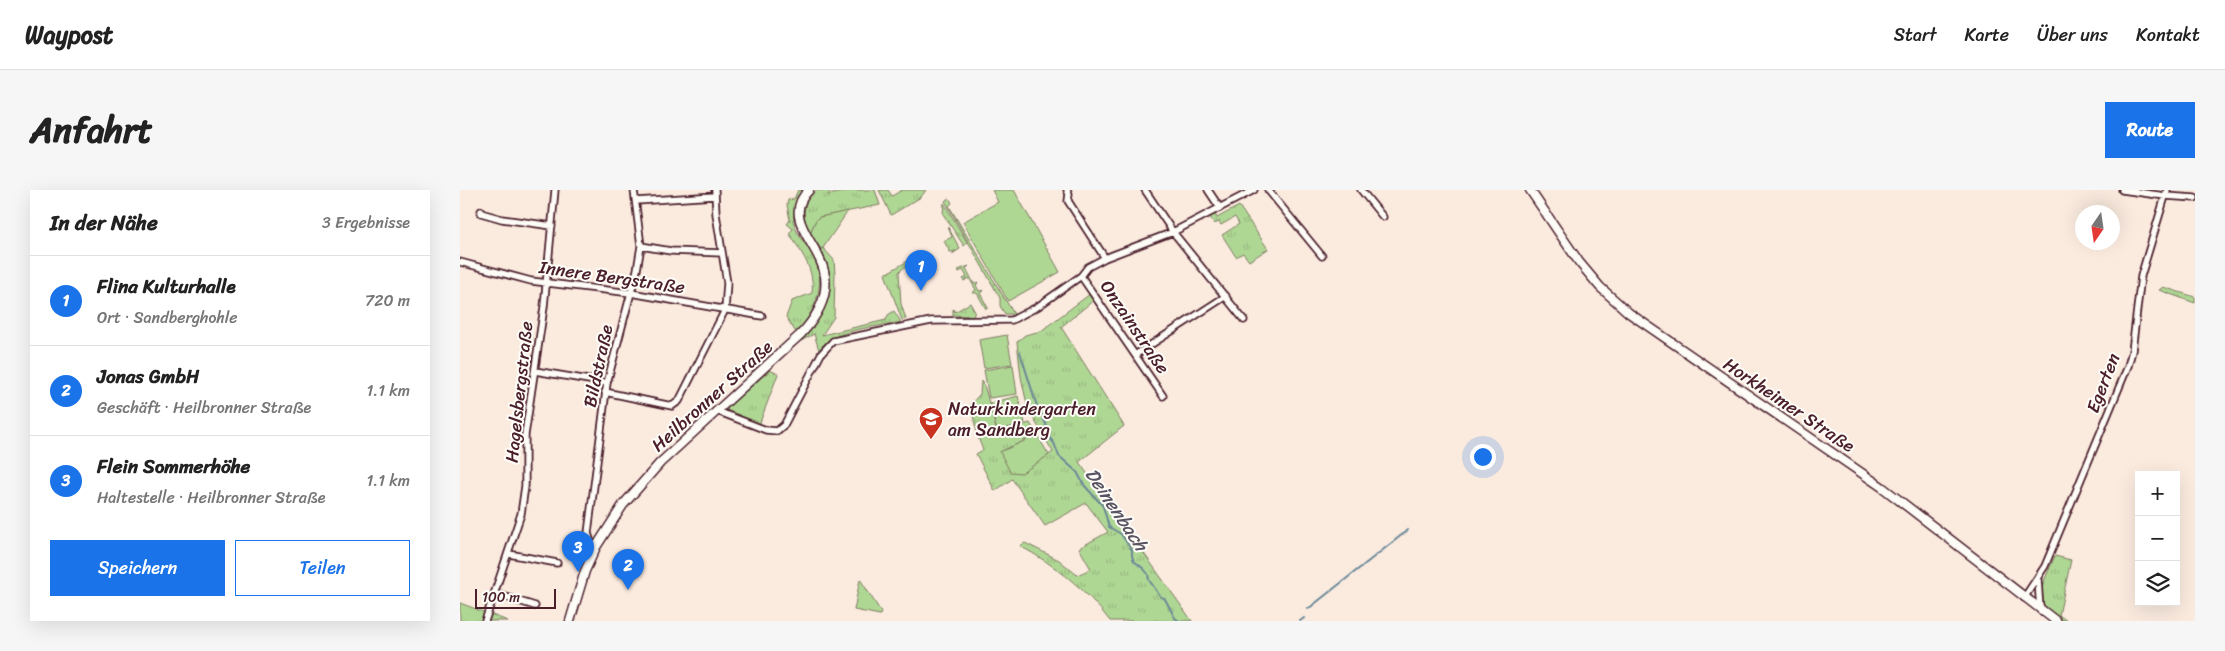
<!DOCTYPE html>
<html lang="de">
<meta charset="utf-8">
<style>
body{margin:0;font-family:Sriracha,sans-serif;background:#f6f6f6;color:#222}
.controls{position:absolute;right:15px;bottom:15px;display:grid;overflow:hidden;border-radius:0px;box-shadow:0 5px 20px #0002}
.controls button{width:45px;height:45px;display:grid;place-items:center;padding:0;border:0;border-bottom:1px solid #e0e0e0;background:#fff;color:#222;font:25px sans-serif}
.compass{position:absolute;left:1615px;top:15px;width:45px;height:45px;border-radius:50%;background:#fff;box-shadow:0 5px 20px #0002;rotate:193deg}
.scale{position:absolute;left:15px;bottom:12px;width:81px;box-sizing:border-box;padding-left:5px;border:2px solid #4a1f2b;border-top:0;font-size:14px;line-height:18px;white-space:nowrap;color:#4a1f2b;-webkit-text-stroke:4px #fdfcf7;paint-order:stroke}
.you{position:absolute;left:1022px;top:266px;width:18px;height:18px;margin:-12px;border:4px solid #fff;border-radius:50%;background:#1a73e8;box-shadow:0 0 0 8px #1a73e833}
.badge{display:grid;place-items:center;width:32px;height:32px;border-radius:50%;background:#1a73e8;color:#fff;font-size:16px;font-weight:700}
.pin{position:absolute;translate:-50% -41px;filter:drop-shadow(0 1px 2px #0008)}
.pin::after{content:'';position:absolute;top:26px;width:18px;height:15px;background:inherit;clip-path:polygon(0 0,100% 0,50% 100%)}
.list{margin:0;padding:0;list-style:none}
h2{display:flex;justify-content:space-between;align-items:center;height:65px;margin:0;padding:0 20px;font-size:21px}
h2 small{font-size:16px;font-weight:400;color:#767676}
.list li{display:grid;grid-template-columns:32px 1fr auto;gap:15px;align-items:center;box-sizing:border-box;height:90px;padding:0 20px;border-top:1px solid #e0e0e0}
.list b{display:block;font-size:19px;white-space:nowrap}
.list p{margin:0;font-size:16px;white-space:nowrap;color:#767676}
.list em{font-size:16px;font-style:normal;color:#767676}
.actions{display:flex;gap:10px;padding:15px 20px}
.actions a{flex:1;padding:11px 0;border:1px solid #1a73e8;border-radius:0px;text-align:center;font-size:18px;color:#1a73e8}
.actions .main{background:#1a73e8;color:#fff}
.icon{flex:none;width:28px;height:28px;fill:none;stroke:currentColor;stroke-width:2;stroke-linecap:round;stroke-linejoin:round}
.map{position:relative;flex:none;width:1735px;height:431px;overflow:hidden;border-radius:0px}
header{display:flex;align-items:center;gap:30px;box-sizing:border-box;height:70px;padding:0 25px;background:#fff;border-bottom:1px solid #e0e0e0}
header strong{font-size:24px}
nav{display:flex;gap:28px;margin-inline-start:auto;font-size:18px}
.intro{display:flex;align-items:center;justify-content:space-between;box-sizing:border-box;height:120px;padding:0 30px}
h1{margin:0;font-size:35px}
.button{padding:12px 22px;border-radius:0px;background:#1a73e8;color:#fff;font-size:18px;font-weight:700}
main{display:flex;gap:30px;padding:0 30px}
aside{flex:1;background:#fff;border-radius:0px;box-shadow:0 5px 20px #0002}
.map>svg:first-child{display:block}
.grass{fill:url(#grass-tufts);stroke:#7c7b60}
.garden{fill:#afd794;stroke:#7c7b60}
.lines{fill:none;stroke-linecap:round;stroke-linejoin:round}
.stream{stroke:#6b8898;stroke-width:2}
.street-casing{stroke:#4a1f2b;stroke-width:9}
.secondary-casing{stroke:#4a1f2b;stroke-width:11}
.street{stroke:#fdfcf7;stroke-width:5.5}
.secondary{stroke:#fdfcf7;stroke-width:8}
.labels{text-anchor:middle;stroke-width:4;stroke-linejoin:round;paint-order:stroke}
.street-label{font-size:18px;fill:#4a1f2b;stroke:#fdfcf7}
.poi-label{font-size:18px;fill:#4a1f2b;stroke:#fdfcf7;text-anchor:start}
.water-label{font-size:19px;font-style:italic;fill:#5a5462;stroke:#fdfcf7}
</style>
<header>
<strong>Waypost</strong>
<nav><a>Start</a><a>Karte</a><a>Über uns</a><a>Kontakt</a></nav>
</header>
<div class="intro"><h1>Anfahrt</h1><a class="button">Route</a></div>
<main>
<aside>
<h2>In der Nähe<small>3 Ergebnisse</small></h2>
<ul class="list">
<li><span class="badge">1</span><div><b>Flina Kulturhalle</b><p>Ort · Sandberghohle</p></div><em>720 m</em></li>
<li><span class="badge">2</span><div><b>Jonas GmbH</b><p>Geschäft · Heilbronner Straße</p></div><em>1.1 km</em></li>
<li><span class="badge">3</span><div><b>Flein Sommerhöhe</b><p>Haltestelle · Heilbronner Straße</p></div><em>1.1 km</em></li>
</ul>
<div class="actions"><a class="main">Speichern</a><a>Teilen</a></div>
</aside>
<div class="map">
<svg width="1735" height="431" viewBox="0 0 1735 431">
<defs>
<pattern id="grass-tufts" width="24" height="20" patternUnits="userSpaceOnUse" patternTransform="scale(1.25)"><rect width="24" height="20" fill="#afd794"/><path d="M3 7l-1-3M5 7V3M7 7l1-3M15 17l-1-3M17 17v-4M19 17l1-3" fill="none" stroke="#98b880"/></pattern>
</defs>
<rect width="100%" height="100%" fill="#fbebdf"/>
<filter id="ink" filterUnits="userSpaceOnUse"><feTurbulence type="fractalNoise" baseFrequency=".02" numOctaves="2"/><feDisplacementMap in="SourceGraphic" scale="10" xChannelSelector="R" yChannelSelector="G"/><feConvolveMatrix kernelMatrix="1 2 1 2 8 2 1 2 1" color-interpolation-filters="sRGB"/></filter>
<g filter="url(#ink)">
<path class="grass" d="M 338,0 L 343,0 C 336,12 331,23 335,37 C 338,46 347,55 352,64 C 368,92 356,119 338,142 L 335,141 L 326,127 L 332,111 L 352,103 C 355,79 341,62 329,43 L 333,39 L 327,34 L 330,30 L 327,15 L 328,10 L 334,9 Z
M 357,0 L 372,0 L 368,5 L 393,0 L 415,0 L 420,15 L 360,27 L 356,30 L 350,43 C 341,27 342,11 357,0 Z
M 419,0 L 428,0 L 432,6 L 442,0 L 466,0 L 461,7 L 431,25 Z
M 489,8 L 492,13 L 489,16 L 554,124 L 545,124 L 540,116 L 540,108 L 485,11 Z
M 484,13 L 507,52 L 504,56 L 483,24 Z
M 779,16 L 808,59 L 789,71 L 783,63 L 776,67 L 762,45 L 779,34 L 775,27 L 761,35 L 759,32 L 754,34 L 750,27 L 755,24 L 757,28 Z
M 488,37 L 500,59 L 492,64 L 496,61 L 490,62 L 484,51 L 492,47 Z
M 363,58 L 374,70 L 375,84 L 374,127 L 362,145 L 426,130 L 428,125 L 434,121 L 441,132 C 417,137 373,139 359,160 L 354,144 L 341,151 C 366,122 380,97 361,59 Z
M 448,71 L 449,73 L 439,82 L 441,114 L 446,129 L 442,130 L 425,84 Z
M 509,76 L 506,78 L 514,94 L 519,92 L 516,95 L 519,101 L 524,100 L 520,103 L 528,118 L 526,119 L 517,103 L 512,103 L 516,100 L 509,88 L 504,91 L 503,89 L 507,87 L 503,80 L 499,82 L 498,80 Z
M 1703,97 L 1735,107 L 1735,113 L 1699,100 Z
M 630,104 L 634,110 L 601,137 L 664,236 L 619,272 L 732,431 L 650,431 C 626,399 595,375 560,356 L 565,353 L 599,370 L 617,385 L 631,379 L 619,358 L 648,342 L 626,313 L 585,336 L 552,289 L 535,301 L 516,264 L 523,260 C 516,245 515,230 510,215 L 520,204 L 521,191 L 525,198 L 537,242 L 570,233 L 577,245 L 540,262 L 562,282 L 593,262 L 568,219 L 561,187 L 557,152 L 565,145 L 581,141 Z
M 510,113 L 515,122 L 513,126 L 493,125 L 493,119 L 495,122 Z
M 310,180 L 318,184 L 299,235 L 267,223 L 268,217 Z
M 1595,366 L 1611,370 L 1599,425 L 1607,431 C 1597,431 1584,416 1580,408 L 1583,407 L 1581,398 Z
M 0,413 L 48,431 L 0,431 Z"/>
<path class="garden" d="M 532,0 L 554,0 L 600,82 L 548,111 L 503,32 L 538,12 Z
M 388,21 L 363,58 L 361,59 L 350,43 L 356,30 L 360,27 Z
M 547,145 L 552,174 L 524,178 L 519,150 Z
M 553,175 L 557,204 L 529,208 L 524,180 Z
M 558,206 L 565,233 L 537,241 L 530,213 Z
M 577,245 L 589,265 L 562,283 L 550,282 L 540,262 Z
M 400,389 L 421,422 L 420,425 L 394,420 Z"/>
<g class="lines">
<path class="stream" d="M 560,162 L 577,216 L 586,234 L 588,246 L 594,253 L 599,266 L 617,282 L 624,295 L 643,316 L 649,337 L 661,344 L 672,360 L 672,366 L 674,371 L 684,379 L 688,384 L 689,390 L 700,406 L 705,409 L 715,428 L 719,431
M 848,419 L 948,340
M 840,431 L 844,428"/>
<defs>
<path id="street" d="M 607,0 L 609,4 L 608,11 L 645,68
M 685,0 L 713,42 L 784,130
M 748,0 L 760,18
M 808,0 L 862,66
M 901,0 L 923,27
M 1662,0 L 1705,6 L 1735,8
M 176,11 L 255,6
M 21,21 L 21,23 L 42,29 L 92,36
M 181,56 L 211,61 L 262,63
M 0,72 L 71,91 L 171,103 L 302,126
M 621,86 L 703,206
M 675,165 L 766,106
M 75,181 L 147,193
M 145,202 L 212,216 L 219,211 L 265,120 L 267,93 L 256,24 L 255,0
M 257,221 L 306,240 L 317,241 L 324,235 L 361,164 L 373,151 L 471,131 L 552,130 L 577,117 L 621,86 L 628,77 L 645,68 L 713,42 L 794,0
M 136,357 L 131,353 L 128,343 L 147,193 L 177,80 L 181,56 L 174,0
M 49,364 L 97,373
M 1578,390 L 1580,420
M 36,404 L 75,416
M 1564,408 L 1585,376 L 1668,176 L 1672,161 L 1681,86 L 1707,0
M 25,431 L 61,324 L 65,296 L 65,245 L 84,117 L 95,0"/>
<path id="secondary" d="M 1070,0 L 1119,72 L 1140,97 L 1169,123 L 1422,297 L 1596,431
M 110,431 L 125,381 L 136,357 L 163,315 L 200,273 L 341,144 C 357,127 370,105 364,81 C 358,53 321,27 349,0"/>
</defs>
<use href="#street" class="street-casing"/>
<use href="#secondary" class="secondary-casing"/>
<use href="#street" class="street"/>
<use href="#secondary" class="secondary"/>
</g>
</g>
<defs>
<symbol id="school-pin" viewBox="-11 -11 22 30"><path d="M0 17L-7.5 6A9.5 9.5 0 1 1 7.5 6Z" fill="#c8321e" stroke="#fdfcf7"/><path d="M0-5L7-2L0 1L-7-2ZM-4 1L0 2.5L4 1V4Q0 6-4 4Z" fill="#fff"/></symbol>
</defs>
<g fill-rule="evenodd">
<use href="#school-pin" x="457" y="215" width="28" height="38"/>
</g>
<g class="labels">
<g class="street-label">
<text transform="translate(152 87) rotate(8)" y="6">Innere Bergstraße</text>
<text transform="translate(675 137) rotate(56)" y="6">Onzainstraße</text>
<text transform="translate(138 176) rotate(-78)" y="6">Bildstraße</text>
<text transform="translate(1643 193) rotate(-69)" y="6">Egerten</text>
<text transform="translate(59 202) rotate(-84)" y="6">Hagelsbergstraße</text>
<text transform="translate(252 206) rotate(-42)" y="6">Heilbronner Straße</text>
<text transform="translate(1329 215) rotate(34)" y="6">Horkheimer Straße</text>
</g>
<g class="poi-label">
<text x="488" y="225">Naturkindergarten<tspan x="488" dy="21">am Sandberg</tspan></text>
</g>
<g class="water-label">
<text transform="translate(657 319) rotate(56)" y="7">Deinenbach</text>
</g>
</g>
</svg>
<div class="controls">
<button>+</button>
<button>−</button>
<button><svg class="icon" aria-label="layers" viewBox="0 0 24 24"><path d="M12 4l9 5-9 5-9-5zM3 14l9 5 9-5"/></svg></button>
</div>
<svg class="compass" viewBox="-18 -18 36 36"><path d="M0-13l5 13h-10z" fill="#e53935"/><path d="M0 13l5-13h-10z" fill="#767676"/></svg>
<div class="scale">100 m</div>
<div class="you"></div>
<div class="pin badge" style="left:461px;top:101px">1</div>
<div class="pin badge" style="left:168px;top:400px">2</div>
<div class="pin badge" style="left:118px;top:382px">3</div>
</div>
</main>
